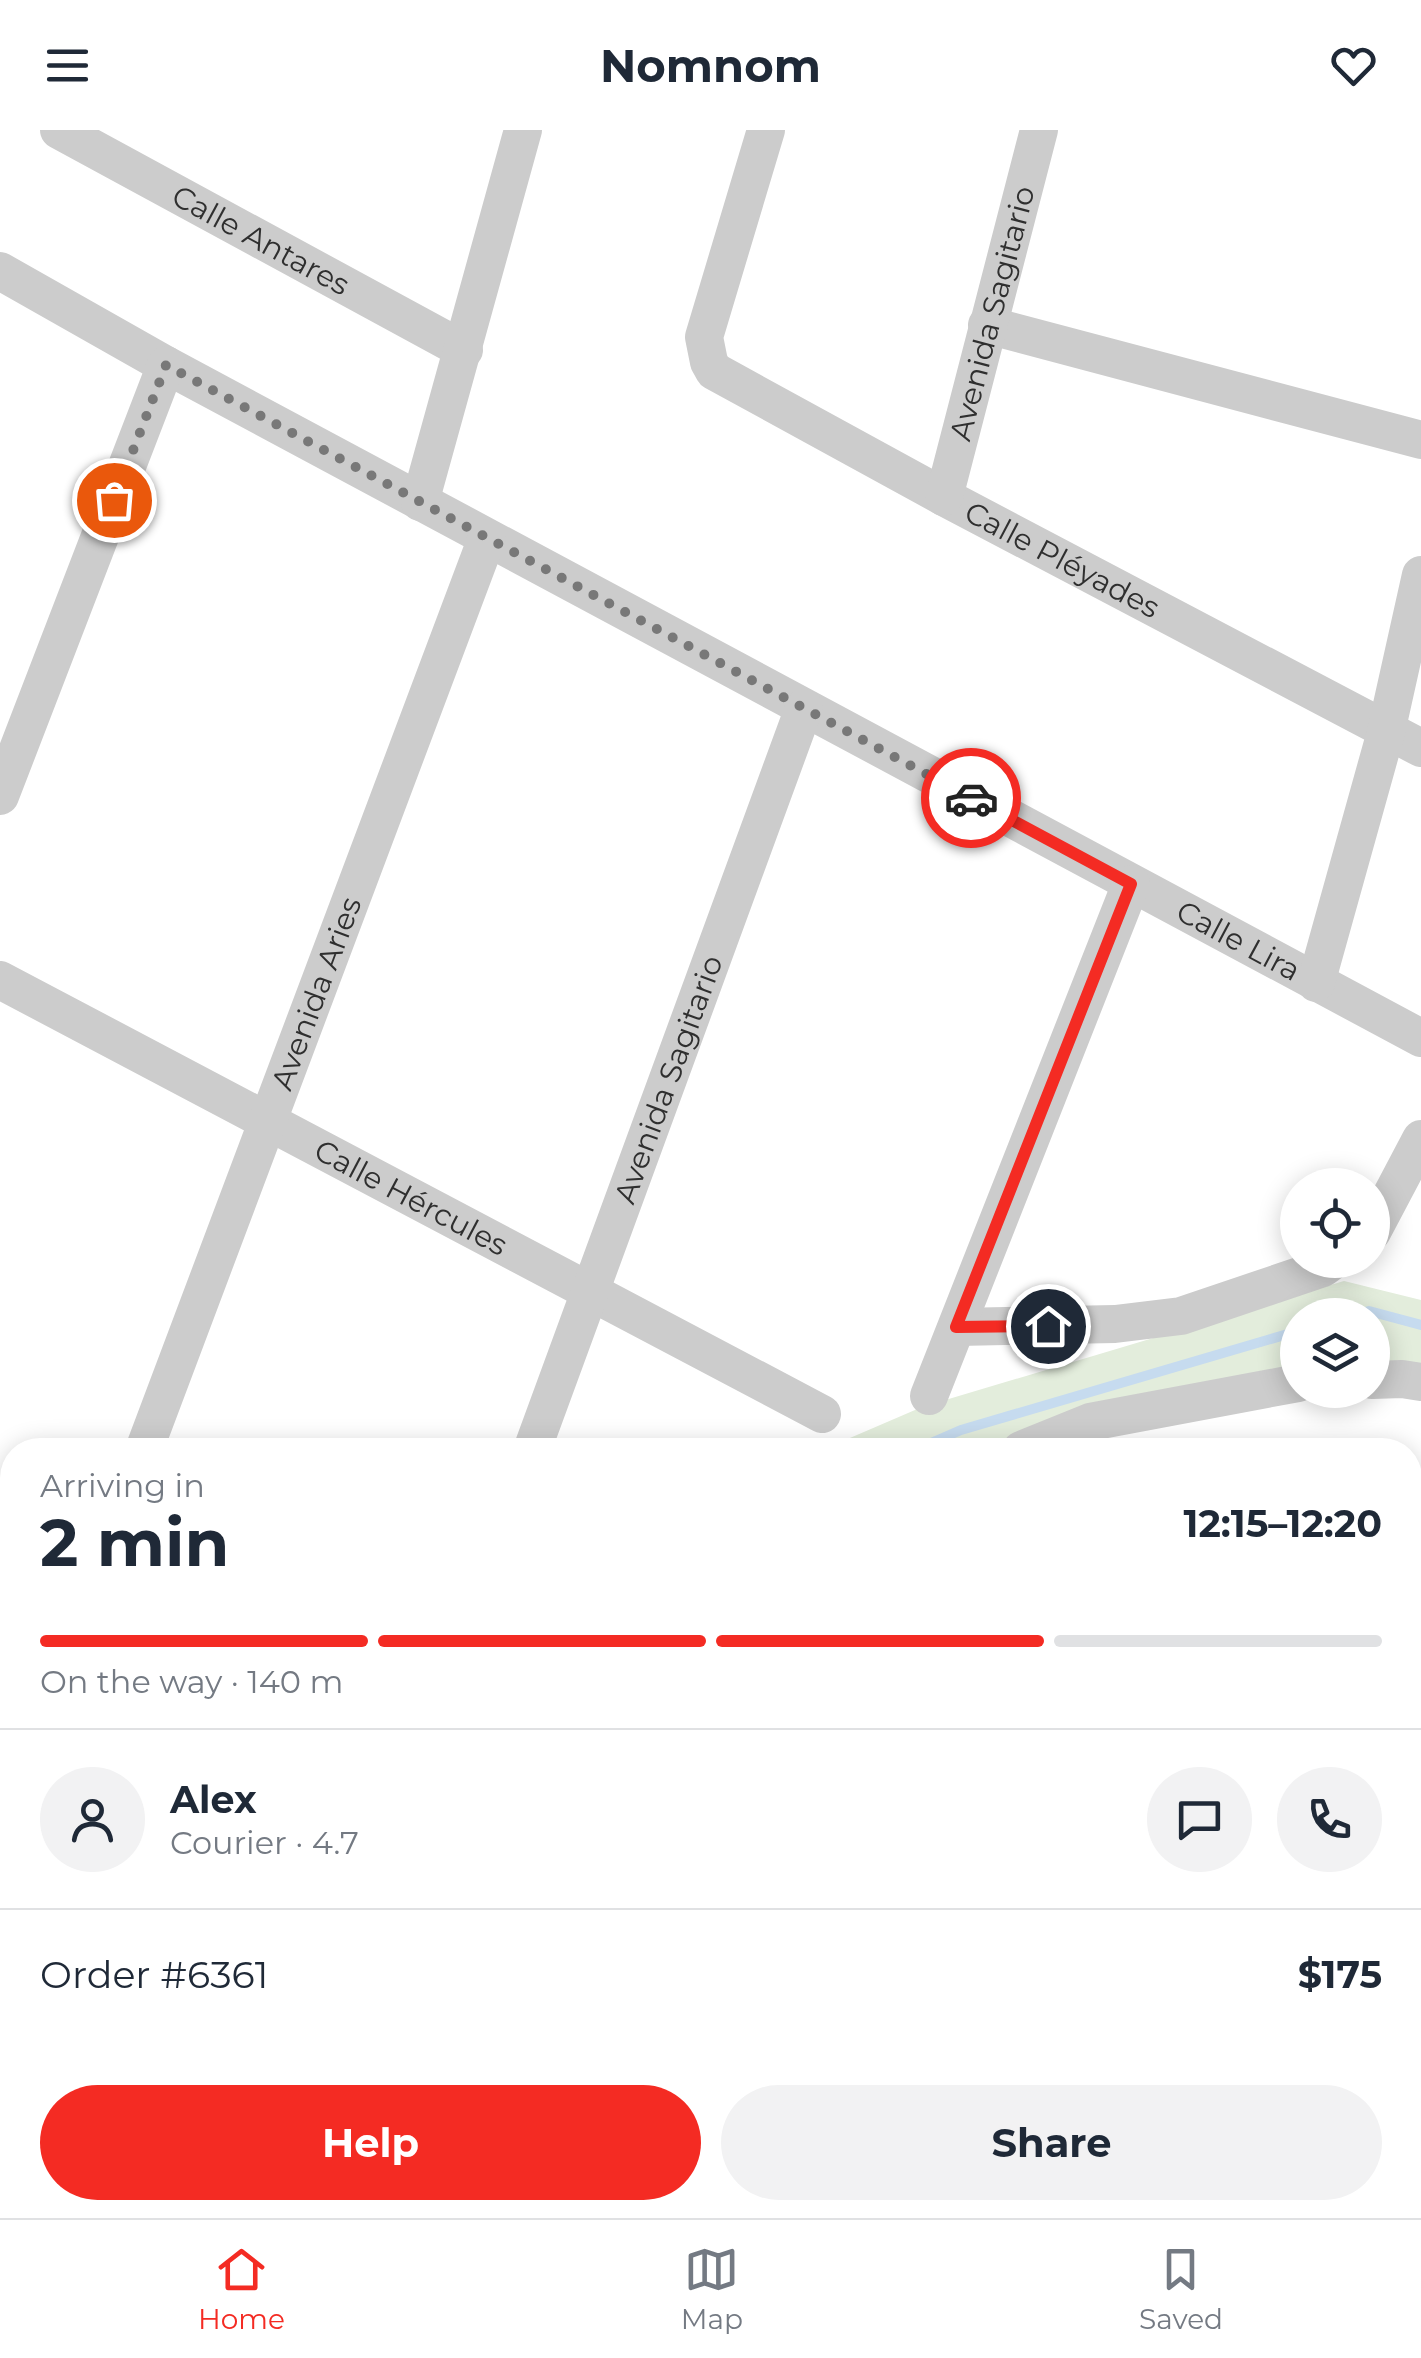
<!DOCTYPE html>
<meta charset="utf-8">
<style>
body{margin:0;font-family:Montserrat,sans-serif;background:#f2f2f3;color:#1f2937;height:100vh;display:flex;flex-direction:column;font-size:38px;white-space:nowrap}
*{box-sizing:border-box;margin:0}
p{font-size:32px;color:#747a83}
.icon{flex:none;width:55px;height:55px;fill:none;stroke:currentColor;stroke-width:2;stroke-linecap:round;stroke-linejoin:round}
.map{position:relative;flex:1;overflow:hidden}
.drawer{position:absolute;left:0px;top:1308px;width:1422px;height:782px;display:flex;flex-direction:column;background:#fff;border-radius:40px 40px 0 0;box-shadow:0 5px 25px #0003}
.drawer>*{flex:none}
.fabs{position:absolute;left:1280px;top:1038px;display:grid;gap:20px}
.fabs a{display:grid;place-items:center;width:110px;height:110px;border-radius:50%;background:#fff;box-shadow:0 5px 25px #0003;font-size:50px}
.pin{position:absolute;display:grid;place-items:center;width:85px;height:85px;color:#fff;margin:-42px;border:5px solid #fff;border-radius:50%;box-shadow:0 2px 10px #0007}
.courier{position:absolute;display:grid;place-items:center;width:100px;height:100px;margin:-50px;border:8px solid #f42b23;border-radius:50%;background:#fff;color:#222;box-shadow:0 2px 12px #0007}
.headline em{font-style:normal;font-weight:700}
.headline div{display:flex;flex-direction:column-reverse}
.headline{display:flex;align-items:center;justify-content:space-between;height:170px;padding:0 40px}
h1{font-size:65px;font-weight:700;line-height:75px}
.bar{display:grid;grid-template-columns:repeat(4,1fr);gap:15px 10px;align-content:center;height:120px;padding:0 40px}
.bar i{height:12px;border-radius:8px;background:#e0e1e3}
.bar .current{background:#f42b23}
.bar p{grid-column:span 4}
.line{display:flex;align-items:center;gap:25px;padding:0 40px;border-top:2px solid #e0e1e3}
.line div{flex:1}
.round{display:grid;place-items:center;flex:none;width:105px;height:105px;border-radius:52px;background:#f2f2f3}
.cta{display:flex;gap:20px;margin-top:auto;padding:20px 40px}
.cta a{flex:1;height:115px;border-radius:60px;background:#f42b23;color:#fff;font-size:40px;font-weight:700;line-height:115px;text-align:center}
.cta a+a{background:#f2f2f3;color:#1f2937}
header{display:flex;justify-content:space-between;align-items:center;height:130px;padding:0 40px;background:#fff;font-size:45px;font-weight:700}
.menu{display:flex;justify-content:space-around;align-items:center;height:140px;border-top:2px solid #e0e1e3;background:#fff;font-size:28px;color:#747a83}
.menu a{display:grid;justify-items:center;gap:5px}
.menu .current{color:#f42b23}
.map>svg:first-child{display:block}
.green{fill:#e3eddc}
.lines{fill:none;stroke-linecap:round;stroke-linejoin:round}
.stream{stroke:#c6dbef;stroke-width:10}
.minor{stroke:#ccc;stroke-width:38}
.done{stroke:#787878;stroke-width:10;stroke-dasharray:0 18}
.route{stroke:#f42b23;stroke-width:12}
.labels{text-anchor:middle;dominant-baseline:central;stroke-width:10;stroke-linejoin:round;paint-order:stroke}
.street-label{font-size:30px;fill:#2f2f2f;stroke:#fff}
</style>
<header><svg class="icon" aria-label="menu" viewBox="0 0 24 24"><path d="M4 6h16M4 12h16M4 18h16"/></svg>Nomnom<svg class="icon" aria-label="heart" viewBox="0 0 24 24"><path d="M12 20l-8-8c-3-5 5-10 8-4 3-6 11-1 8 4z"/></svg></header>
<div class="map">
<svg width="1421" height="2088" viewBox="0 0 1421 2088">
<rect width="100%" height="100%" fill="#fff"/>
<!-- green -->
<g class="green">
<path d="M 1344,1151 L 1421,1170 L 1421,1254 L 1373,1245 L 1372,1185 L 1298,1185 L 1297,1255 L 1019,1320 L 822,1320 L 922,1277 Z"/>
<path d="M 0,1605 L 12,1616 L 12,1760 L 0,1770 Z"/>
</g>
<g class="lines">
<!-- stream -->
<g class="stream">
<path d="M 1354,1185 L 1369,1181 L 1421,1195"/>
<path d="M 915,1320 L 961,1300 L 1298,1201"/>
<path d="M 0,1728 L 12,1720"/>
<path d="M 0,1777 L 12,1793"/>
<path d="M 239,2078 L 247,2088"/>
</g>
<!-- minor -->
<g class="minor">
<path id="s1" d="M 59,0 L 464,220"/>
<path id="s2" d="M 766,0 L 704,207 L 709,232 L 714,241 L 944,367 L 1421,618"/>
<path id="s3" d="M 0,141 L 166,235 L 1421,908"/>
<path d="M 987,195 L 1421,310"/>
<path id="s4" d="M 944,367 L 1039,0"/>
<path d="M 420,372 L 523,0"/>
<path d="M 0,666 L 166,235"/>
<path id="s5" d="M 0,850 L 822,1284"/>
<path d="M 1316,853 L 1386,602 L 1421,445"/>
<path d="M 1372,1102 L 1421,1009"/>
<path d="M 957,1197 L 1115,1194 L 1181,1186 L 1323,1138 L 1334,1130"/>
<path d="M 1372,1250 L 1402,1249 L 1421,1252"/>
<path d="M 929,1266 L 1131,754"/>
<path id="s6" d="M 144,1320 L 487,408"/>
<path id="s7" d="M 532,1320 L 804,578"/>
<path d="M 1021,1320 L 1090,1292 L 1298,1253"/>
<path d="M 0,1589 L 12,1595"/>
<path d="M 1410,1721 L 1421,1734"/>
<path d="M 0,1856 L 12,1871"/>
<path d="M 190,2078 L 199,2088"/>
<path d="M 281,2078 L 289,2088"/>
<path d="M 724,2078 L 732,2088"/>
<path d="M 1215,2078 L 1223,2088"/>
<path d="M 908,2088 L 922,2078"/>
</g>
</g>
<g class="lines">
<!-- done -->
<path class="done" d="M 114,370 L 166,235 L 971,668"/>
<!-- route -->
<path class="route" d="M 971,668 L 1131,754 L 956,1197 L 1048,1196"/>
</g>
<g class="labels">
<!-- street labels -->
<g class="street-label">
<text stroke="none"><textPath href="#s1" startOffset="230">Calle Antares</textPath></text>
<text stroke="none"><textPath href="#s4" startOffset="190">Avenida Sagitario</textPath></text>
<text stroke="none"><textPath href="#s2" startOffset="648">Calle Pléyades</textPath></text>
<text stroke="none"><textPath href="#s3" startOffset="1408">Calle Lira</textPath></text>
<text stroke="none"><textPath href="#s6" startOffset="488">Avenida Aries</textPath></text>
<text stroke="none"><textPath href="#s7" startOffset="395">Avenida Sagitario</textPath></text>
<text stroke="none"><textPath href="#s5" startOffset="465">Calle Hércules</textPath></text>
</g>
</g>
</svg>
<div class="fabs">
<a><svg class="icon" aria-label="locate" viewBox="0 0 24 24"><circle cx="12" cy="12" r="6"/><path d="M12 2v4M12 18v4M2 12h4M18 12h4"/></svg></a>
<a><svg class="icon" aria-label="layers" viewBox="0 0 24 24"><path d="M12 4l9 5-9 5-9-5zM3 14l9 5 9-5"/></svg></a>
</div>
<div class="pin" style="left:114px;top:370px;background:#ea580c"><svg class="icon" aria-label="bag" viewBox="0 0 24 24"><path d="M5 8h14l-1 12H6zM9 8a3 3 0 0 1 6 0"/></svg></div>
<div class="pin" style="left:1048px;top:1196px;background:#1f2937"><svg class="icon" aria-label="home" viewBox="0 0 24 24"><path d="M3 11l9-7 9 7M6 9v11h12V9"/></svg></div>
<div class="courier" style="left:971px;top:668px"><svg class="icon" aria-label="car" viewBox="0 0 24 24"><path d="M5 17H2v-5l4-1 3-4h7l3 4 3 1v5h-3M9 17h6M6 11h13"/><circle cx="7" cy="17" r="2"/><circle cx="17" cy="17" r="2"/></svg></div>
<section class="drawer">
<div class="headline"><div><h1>2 min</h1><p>Arriving in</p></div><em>12:15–12:20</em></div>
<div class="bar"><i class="current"></i><i class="current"></i><i class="current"></i><i></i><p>On the way · 140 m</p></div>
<div class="line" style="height:180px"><a class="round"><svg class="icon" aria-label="person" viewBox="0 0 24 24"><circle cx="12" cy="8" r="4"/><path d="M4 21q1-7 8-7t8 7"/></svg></a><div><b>Alex</b><p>Courier · 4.7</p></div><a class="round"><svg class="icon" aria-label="chat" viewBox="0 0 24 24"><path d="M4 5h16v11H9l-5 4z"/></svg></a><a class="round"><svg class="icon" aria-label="phone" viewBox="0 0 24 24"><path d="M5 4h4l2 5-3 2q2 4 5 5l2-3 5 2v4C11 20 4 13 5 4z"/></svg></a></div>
<div class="line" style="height:130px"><div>Order #6361</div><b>$175</b></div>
<div class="cta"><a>Help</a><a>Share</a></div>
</section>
</div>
<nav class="menu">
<a class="current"><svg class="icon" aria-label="home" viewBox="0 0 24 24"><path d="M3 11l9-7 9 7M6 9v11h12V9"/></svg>Home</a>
<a><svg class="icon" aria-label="map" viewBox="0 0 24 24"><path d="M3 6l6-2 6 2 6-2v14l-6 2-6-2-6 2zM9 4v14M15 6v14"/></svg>Map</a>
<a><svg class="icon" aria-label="saved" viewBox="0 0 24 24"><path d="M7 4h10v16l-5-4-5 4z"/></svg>Saved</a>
</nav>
